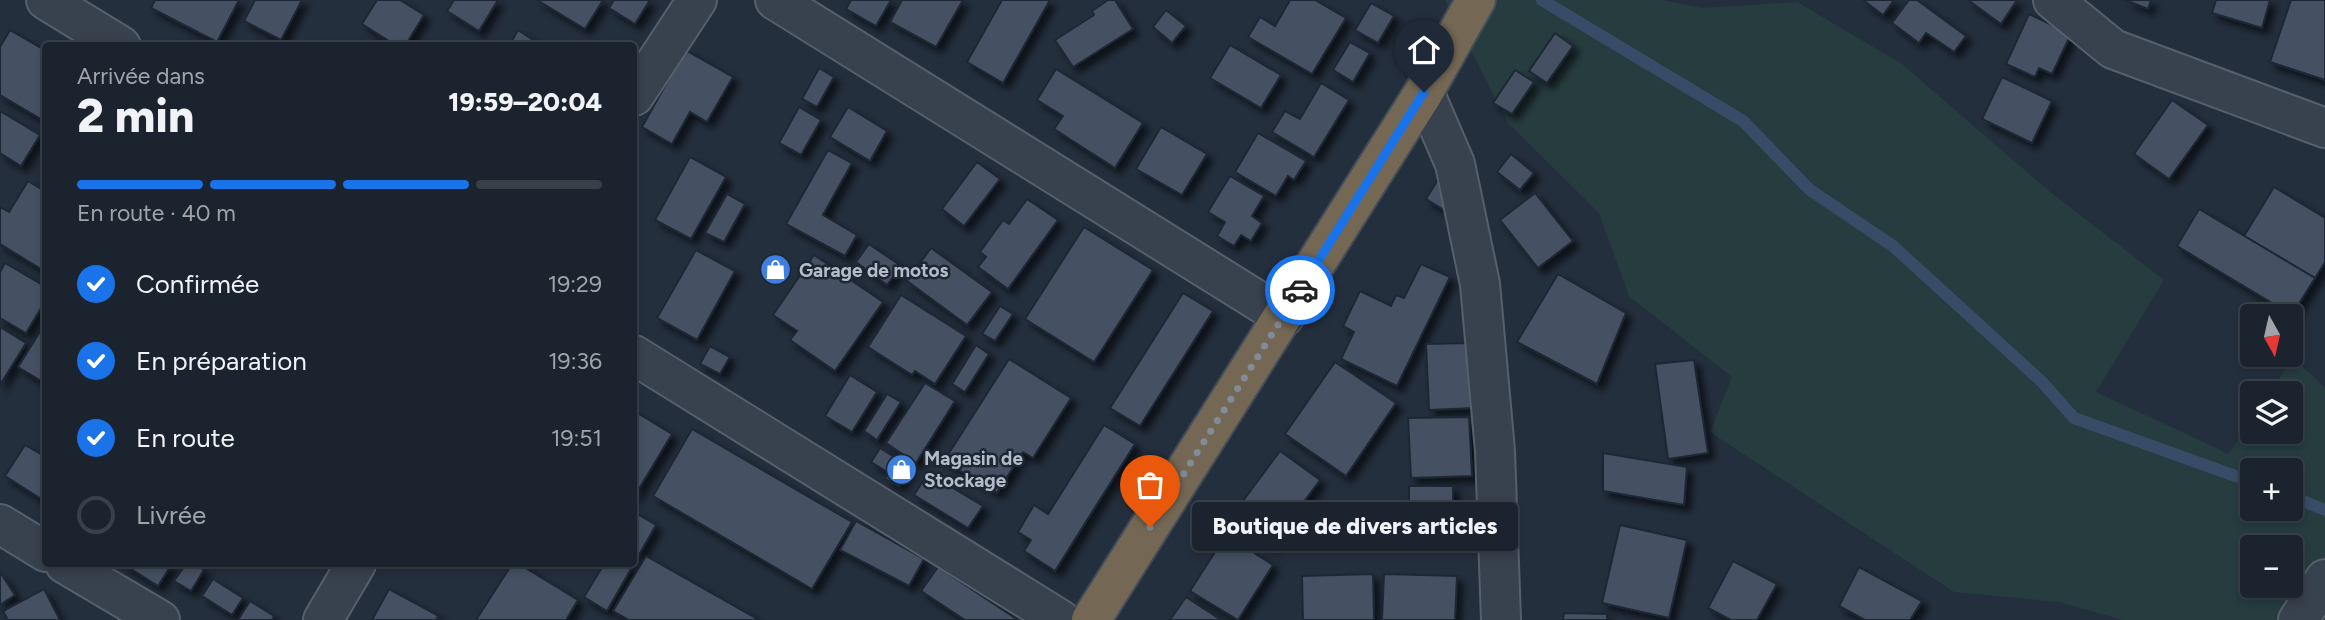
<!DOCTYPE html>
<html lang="fr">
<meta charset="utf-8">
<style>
body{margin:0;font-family:Figtree,sans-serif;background:#282f3a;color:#f1f3f6;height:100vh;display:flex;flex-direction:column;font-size:26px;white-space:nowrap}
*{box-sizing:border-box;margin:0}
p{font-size:23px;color:#a0a4aa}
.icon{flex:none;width:38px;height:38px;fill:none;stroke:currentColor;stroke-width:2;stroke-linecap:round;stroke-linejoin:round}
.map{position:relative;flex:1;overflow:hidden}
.side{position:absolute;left:42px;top:42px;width:595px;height:525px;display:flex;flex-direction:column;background:#1b232e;border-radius:7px;box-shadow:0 4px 10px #0003,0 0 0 2px #39404a}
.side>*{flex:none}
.needle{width:46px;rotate:172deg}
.tools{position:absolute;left:2240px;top:304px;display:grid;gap:14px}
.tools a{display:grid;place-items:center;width:63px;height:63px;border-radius:7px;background:#1b232e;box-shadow:0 4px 10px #0003,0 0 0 2px #39404a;font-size:35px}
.pin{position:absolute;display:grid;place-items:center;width:60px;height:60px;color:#fff;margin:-72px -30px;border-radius:50% 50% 50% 0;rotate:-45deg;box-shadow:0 0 7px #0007}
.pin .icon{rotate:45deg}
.courier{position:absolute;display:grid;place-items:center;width:70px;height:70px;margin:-35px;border:5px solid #1a73e8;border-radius:50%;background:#fff;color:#222;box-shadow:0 2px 9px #0007}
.bubble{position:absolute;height:49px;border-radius:7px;background:#1b232e;box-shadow:0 4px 10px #0003,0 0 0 2px #39404a;font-size:23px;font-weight:800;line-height:49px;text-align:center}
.overview em{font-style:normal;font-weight:800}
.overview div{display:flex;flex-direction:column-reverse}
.overview{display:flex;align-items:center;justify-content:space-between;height:119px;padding:0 35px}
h1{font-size:46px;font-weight:800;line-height:52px}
.bar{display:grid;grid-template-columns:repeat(4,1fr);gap:10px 7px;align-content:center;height:84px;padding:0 35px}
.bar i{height:9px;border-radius:5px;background:#39404a}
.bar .current{background:#1a73e8}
.bar p{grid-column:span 4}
ol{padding:0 35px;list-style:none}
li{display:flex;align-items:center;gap:21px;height:77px}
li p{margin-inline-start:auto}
li .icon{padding:7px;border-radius:50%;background:#1a73e8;color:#fff;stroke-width:4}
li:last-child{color:#a0a4aa}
li i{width:38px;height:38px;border:4px solid #39404a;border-radius:50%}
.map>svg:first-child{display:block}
.green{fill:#263c3f;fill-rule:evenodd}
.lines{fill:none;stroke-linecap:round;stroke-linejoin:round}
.stream{stroke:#394c67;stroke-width:12}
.building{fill:#455162;stroke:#1f2835;stroke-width:2;filter:url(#shadow)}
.minor-casing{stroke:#565f6c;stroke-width:42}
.highway-casing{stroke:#434c59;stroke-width:42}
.minor{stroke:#38414e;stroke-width:38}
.highway{stroke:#746855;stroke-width:38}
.done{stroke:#828b98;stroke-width:7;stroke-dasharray:0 12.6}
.route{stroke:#1a73e8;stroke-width:9}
.labels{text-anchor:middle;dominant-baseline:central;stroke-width:5;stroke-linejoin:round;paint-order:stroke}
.poi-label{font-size:19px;font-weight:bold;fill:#b4bcc9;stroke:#1d2633;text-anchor:start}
</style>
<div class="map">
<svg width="2325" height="620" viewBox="0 0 2325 620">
<defs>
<filter id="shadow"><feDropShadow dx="6" dy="6" stdDeviation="3.5" flood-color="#0009"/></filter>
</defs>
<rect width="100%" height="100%" fill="#242f3e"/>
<!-- green -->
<path class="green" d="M 1445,0 L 1662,0 L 1702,8 L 1797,2 L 1902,64 L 2044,187 L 2164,280 L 2096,392 L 2229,454 L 2252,419 L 2252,432 L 2291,432 L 2291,394 L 2269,394 L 2293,357 L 2325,388 L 2325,620 L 2123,620 L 2059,602 L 1954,592 L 1710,432 L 1732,377 L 1629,296 L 1599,213 L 1508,123 ZM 2252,471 L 2291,471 L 2291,509 L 2252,509 ZM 2252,548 L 2291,548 L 2291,586 L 2252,586 Z"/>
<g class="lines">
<!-- stream -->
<g class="stream">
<path d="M 1542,0 L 1743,121 L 1810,190 L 1893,246 L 2042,382 L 2074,418 L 2252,482"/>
<path d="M 2291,496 L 2325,510"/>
</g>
</g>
<!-- building -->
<g class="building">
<path d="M 155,0 L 239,0 L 217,42 L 151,8 Z"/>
<path d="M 255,0 L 302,0 L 281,40 L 244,21 Z"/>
<path d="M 377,0 L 400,0 L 424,15 L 405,46 L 397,46 L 362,24 Z"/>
<path d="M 454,0 L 498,0 L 479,31 L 447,11 Z"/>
<path d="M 537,0 L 603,0 L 585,29 Z"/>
<path d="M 614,0 L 650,0 L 635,24 L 609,8 Z"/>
<path d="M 851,0 L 891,0 L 876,26 L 846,9 Z"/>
<path d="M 902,0 L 963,0 L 936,47 L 890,22 Z"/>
<path d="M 1002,0 L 1050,0 L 1003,83 L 967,62 Z"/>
<path d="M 1108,0 L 1115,0 L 1133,29 L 1073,67 L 1055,40 L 1094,15 L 1092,11 Z"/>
<path d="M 1290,0 L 1315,0 L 1346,18 L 1312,74 L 1248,37 L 1260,17 L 1275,26 Z"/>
<path d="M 1863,0 L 1894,0 L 1883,15 Z"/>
<path d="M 1909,0 L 1917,0 L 1966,36 L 1954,52 L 1926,33 L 1919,43 L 1892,23 Z"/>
<path d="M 1968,0 L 2017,0 L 2001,24 Z"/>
<path d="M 2125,0 L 2151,0 L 2148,9 Z"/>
<path d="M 2216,0 L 2270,0 L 2262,28 L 2212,13 Z"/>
<path d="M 2291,0 L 2325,0 L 2325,80 L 2270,62 Z"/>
<path d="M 1371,3 L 1394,16 L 1378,43 L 1355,30 Z"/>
<path d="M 1166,10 L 1186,26 L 1172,43 L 1153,27 Z"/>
<path d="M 2029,14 L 2071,34 L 2052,74 L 2039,68 L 2035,77 L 2006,64 Z"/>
<path d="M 10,30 L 46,51 L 46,122 L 0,95 L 0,47 Z"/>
<path d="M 518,30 L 542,46 L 509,46 Z"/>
<path d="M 1555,33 L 1573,46 L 1547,83 L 1529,71 Z"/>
<path d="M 1350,42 L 1370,53 L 1353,82 L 1333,70 Z"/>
<path d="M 1230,45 L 1281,75 L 1261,108 L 1210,78 Z"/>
<path d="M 685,50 L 733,77 L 707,122 L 690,112 L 672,144 L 642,127 Z"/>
<path d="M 819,68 L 834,77 L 817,107 L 802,99 Z"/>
<path d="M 1056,69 L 1143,123 L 1115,168 L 1054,129 L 1063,116 L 1037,100 Z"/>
<path d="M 1515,70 L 1534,82 L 1512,114 L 1493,103 Z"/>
<path d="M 2002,77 L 2052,101 L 2032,143 L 1982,119 Z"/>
<path d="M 1321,83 L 1349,100 L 1314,157 L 1272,132 L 1285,111 L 1300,119 Z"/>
<path d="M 2172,100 L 2208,125 L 2169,179 L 2134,154 Z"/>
<path d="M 799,107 L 821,120 L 801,155 L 779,143 Z"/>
<path d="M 848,107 L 887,131 L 870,161 L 830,137 Z"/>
<path d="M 0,111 L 40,135 L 21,166 L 0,153 Z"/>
<path d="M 1161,127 L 1207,154 L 1182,195 L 1136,169 Z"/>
<path d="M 1258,133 L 1306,161 L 1294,180 L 1288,176 L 1276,196 L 1235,172 Z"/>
<path d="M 828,150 L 852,163 L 823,215 L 857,235 L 845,256 L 786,224 Z"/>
<path d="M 1511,154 L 1534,173 L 1520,190 L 1497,172 Z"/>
<path d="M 690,157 L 726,177 L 691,239 L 655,220 Z"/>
<path d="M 977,162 L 1000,179 L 964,226 L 942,209 Z"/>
<path d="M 1230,176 L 1264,196 L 1252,216 L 1262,223 L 1251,241 L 1241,235 L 1234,246 L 1217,236 L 1225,222 L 1208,212 Z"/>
<path d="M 28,181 L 46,192 L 46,272 L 0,244 L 0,207 L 9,212 Z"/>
<path d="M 1437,181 L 1455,191 L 1444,210 L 1426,199 Z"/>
<path d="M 2274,187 L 2325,218 L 2325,262 L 2315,278 L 2244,236 Z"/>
<path d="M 1535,193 L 1573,241 L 1538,268 L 1500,220 Z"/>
<path d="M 727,194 L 745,204 L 724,242 L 705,233 Z"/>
<path d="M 1027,199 L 1058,220 L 1008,289 L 978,267 L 986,257 L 980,252 L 1003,220 L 1009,224 Z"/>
<path d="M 2199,209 L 2315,278 L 2292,315 L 2177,246 Z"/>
<path d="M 1084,227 L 1153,270 L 1094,362 L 1025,319 Z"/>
<path d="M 869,244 L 901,266 L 887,285 L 856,262 Z"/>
<path d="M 931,248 L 992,292 L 967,325 L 907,281 Z"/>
<path d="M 696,250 L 735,271 L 697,340 L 657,318 Z"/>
<path d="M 814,255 L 883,302 L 835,371 L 790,340 L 797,331 L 773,315 Z"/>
<path d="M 5,263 L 46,287 L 46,300 L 26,333 L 0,318 L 0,272 Z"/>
<path d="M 1421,264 L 1450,277 L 1397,386 L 1341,359 L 1354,332 L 1343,326 L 1360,291 L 1391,306 L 1396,295 L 1404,298 Z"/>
<path d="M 1558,274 L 1626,313 L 1597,384 L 1517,342 Z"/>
<path d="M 1183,293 L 1213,311 L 1140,426 L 1110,408 Z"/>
<path d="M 901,295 L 966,336 L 935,384 L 915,371 L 912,375 L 868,347 Z"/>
<path d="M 1000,306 L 1013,314 L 995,341 L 982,334 Z"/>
<path d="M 46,322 L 46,377 L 43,382 L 18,367 Z"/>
<path d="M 0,327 L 26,343 L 0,385 Z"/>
<path d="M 1471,343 L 1474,408 L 1429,410 L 1426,344 Z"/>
<path d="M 976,345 L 989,354 L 965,392 L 952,384 Z"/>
<path d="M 710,346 L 730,357 L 720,374 L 700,364 Z"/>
<path d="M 1009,359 L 1071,398 L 1033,458 L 1023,452 L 997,493 L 944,461 Z"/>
<path d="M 1694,360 L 1708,453 L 1668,459 L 1655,364 Z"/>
<path d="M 1335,362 L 1396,403 L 1346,476 L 1285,434 Z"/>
<path d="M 850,375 L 877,392 L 852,432 L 825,416 Z"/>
<path d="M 925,383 L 955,401 L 916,463 L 886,443 Z"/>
<path d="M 887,394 L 901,402 L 877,440 L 864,431 Z"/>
<path d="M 634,411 L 672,434 L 634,497 Z"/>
<path d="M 1469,417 L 1472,476 L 1411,478 L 1408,418 Z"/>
<path d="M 1104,425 L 1135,444 L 1055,571 L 1024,551 L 1031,540 L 1018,532 L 1034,505 L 1048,514 Z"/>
<path d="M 692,429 L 852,522 L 812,589 L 653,496 Z"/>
<path d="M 25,445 L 46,457 L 46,502 L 5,476 Z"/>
<path d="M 880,448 L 911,468 L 899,486 L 885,479 L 889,473 L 871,462 Z"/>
<path d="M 1280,451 L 1320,480 L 1271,546 L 1231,517 Z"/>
<path d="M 1603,453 L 1687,467 L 1684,505 L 1603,491 Z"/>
<path d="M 928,473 L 983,506 L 968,528 L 914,495 Z"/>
<rect x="1409" y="486" width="44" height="53"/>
<path d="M 634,512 L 656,525 L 607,611 L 584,597 L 604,564 L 634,564 Z"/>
<path d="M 856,521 L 924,559 L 909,586 L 840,550 Z"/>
<path d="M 1620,525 L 1687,540 L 1669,618 L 1602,603 Z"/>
<path d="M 1226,535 L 1273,565 L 1238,620 L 1190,591 Z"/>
<path d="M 646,556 L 759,620 L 629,620 L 613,611 Z"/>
<path d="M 1733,561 L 1777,584 L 1757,620 L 1731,620 L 1708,608 Z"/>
<path d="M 123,564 L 172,564 L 158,586 Z"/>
<path d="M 186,564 L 195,564 L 204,570 L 191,591 L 174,581 Z"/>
<path d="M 512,564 L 519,564 L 578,600 L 566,620 L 476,620 Z"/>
<path d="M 938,567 L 1018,620 L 965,620 L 921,591 Z"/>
<path d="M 1859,567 L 1922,601 L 1910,620 L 1865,620 L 1839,606 Z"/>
<path d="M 0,572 L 15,595 L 0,605 Z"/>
<path d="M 1373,574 L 1374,620 L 1303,620 L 1302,576 Z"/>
<path d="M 1384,574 L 1457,576 L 1455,620 L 1382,620 Z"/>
<path d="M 213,579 L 243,598 L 232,615 L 202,596 Z"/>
<path d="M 44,589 L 60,620 L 8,620 L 3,611 Z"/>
<path d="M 389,589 L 439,616 L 437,618 L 441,620 L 372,620 Z"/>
<path d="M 1186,597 L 1221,620 L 1170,620 Z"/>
<path d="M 250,601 L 274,616 L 272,620 L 238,620 Z"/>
<path d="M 1564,613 L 1607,614 L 1607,620 L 1563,620 Z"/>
</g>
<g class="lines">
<defs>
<g id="minor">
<path d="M 46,0 L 121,46"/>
<path d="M 775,0 L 1284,317"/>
<path d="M 2053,0 L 2113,49 L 2325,128"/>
<path d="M 1424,92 L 1455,164 L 1480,284 L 1495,451 L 1501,620"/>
<path d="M 634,96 L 697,0"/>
<path d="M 634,355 L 1061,620"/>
<path d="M 0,524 L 46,552"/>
<path d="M 65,564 L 160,620"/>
<path d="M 323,620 L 356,564"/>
<path d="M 2298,620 L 2325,579"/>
</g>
<path id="highway" d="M 1091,620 L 1424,92 L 1476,0"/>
</defs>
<!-- minor casing -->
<use href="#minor" class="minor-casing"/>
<!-- highway casing -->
<use href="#highway" class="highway-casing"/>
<!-- minor -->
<use href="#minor" class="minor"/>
<!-- highway -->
<use href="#highway" class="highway"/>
</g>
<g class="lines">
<!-- done -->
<path class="done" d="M 1150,527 L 1300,290"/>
<!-- route -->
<path class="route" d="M 1300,290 L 1424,92"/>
</g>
<!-- icons -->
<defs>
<symbol id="shop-disc" viewBox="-11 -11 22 22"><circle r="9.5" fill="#3f7fe0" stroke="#1d2633"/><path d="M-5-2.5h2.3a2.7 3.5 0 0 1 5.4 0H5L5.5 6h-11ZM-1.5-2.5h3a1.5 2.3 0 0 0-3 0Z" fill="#fff"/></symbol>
</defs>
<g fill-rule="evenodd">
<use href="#shop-disc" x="758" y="252" width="35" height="35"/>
<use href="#shop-disc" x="884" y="452" width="35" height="35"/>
</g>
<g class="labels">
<!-- poi labels -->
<g class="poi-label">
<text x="799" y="270">Garage de motos</text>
<text x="924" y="458">Magasin de<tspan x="924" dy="22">Stockage</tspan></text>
</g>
</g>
</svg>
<div class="tools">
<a><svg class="needle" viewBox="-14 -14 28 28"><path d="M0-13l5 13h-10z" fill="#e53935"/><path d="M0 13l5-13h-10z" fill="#a0a4aa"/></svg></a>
<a><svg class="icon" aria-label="layers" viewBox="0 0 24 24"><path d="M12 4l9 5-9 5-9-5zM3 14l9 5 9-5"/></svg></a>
<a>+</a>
<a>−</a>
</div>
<div class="pin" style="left:1150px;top:527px;background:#ea580c"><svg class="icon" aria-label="bag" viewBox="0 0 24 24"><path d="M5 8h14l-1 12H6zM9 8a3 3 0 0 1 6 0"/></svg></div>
<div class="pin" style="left:1424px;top:92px;background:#1f2937"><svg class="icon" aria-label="home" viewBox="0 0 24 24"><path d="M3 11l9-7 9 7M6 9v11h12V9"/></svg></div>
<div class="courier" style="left:1300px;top:290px"><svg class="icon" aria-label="car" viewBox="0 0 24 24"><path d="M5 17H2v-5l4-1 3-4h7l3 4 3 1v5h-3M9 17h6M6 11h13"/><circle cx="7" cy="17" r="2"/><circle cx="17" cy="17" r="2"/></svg></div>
<div class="bubble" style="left:1192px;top:502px;width:326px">Boutique de divers articles</div>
<section class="side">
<div class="overview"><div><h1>2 min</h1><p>Arrivée dans</p></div><em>19:59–20:04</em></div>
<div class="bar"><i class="current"></i><i class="current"></i><i class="current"></i><i></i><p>En route · 40 m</p></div>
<ol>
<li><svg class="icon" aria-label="check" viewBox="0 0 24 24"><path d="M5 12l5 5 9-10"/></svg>Confirmée<p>19:29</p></li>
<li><svg class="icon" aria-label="check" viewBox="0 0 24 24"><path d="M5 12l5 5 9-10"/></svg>En préparation<p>19:36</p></li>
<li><svg class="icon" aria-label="check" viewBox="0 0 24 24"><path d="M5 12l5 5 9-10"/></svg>En route<p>19:51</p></li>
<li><i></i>Livrée</li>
</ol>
</section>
</div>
